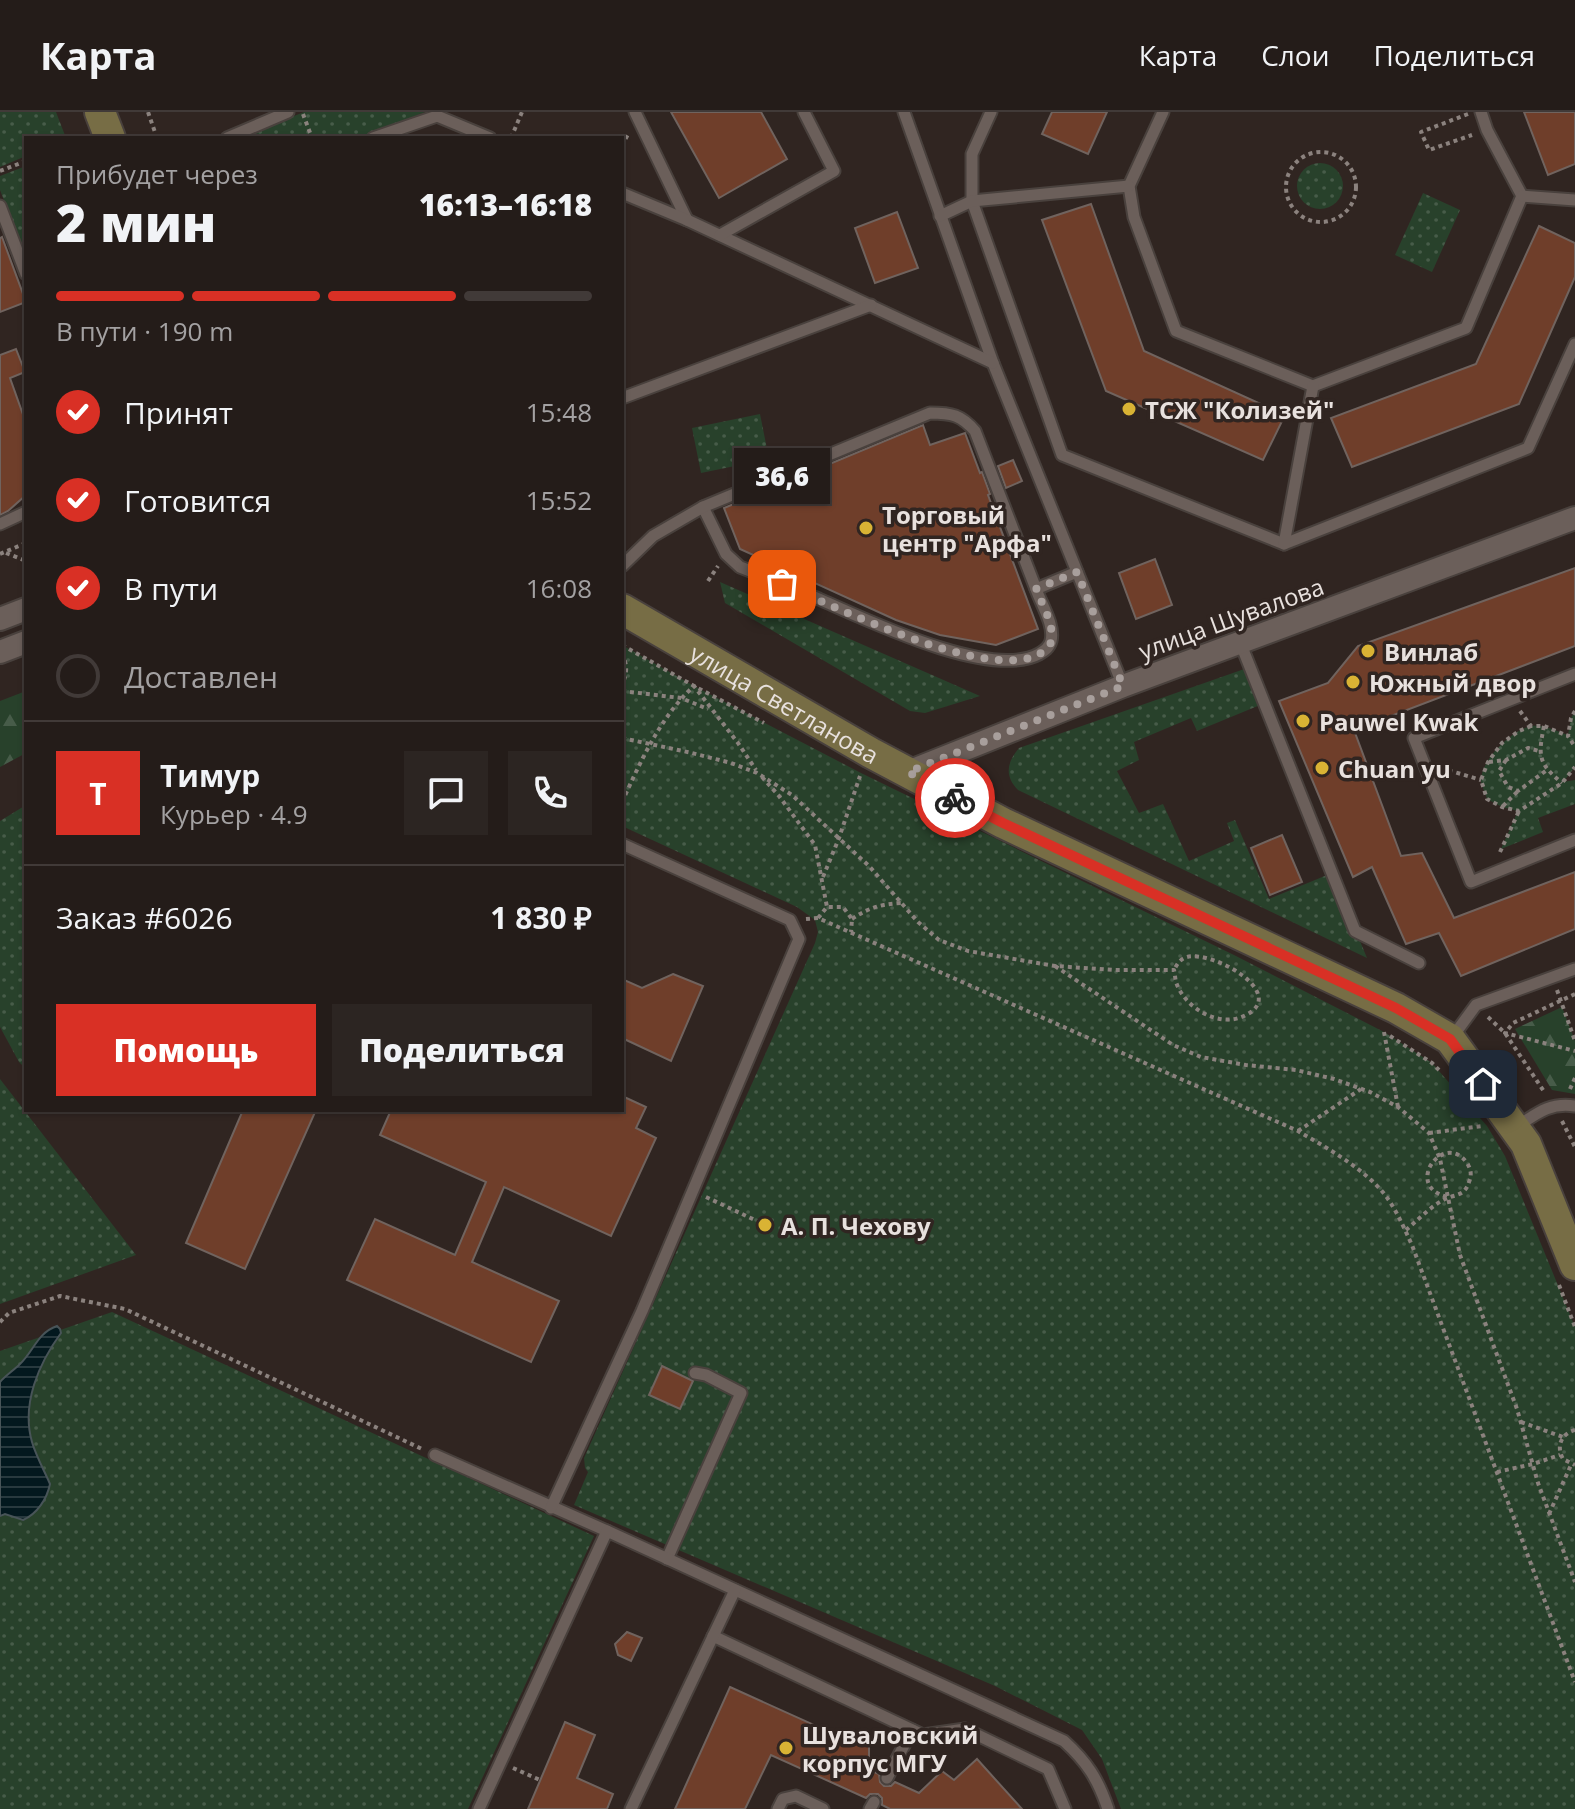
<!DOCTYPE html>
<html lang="ru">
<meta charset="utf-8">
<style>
body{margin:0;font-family:"Open Sans",sans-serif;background:#2c2522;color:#f1f3f6;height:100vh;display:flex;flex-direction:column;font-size:30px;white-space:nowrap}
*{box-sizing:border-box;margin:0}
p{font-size:26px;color:#a3a1a2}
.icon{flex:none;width:44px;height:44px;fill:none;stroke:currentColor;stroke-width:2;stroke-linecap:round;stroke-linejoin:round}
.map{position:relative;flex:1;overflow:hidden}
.side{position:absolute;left:24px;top:24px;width:600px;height:976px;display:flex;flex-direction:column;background:#241c19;border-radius:0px;box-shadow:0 2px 6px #0004,0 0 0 2px #413a38}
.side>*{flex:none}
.pin{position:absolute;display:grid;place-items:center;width:68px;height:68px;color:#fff;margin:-34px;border-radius:16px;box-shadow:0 4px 12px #0006}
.courier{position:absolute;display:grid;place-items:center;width:80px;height:80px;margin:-40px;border:6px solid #d93025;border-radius:50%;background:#fff;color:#222;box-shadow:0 2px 10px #0007}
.bubble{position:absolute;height:56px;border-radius:0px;background:#241c19;box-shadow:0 2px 6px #0004,0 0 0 2px #413a38;font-size:26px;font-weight:800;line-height:56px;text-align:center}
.head em{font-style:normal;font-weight:800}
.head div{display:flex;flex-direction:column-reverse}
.head{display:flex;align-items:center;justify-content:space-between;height:136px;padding:0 32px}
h1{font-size:52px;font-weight:800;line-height:60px}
.bar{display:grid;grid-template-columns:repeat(4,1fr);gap:12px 8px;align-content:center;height:96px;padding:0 32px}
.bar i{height:10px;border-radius:6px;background:#413a38}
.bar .active{background:#d93025}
.bar p{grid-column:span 4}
.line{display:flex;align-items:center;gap:20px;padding:0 32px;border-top:2px solid #413a38}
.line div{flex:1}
.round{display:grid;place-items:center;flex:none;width:84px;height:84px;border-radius:0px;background:#2c2522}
ol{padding:0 32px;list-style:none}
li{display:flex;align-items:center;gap:24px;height:88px}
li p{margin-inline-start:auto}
li .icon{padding:8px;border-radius:50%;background:#d93025;color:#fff;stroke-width:4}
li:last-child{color:#a3a1a2}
li i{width:44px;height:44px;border:4px solid #413a38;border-radius:50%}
.cta{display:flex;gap:16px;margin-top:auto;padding:16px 32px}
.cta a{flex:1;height:92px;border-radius:0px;background:#d93025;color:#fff;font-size:32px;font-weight:800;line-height:92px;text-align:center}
.cta a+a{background:#2c2522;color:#f1f3f6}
header{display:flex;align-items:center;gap:48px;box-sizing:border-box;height:112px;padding:0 40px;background:#241c19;border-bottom:2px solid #413a38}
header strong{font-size:38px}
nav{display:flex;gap:44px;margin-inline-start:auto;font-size:28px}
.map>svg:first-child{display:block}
.grass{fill:url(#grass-dots)}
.forest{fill:url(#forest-firs)}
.water{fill:url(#water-rules);stroke:#485458;stroke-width:2}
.building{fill:#6f3e2a;stroke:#70635e;stroke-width:2}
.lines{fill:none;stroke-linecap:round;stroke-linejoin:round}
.lane-casing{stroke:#49413d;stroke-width:15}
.street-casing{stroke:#49413d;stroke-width:26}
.secondary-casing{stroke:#49413d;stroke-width:34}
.path{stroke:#8b827e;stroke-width:4;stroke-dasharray:4 4;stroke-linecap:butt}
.lane{stroke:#6b5f5a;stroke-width:11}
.street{stroke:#6b5f5a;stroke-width:22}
.secondary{stroke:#776d45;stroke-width:30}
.done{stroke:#a89f9c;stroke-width:8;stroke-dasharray:0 14.4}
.route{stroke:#d93025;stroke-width:10}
.poi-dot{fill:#d9b334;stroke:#302521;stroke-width:3}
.labels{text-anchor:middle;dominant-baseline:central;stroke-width:7;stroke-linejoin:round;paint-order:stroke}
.poi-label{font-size:24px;font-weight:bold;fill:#e8e1de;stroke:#302521;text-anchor:start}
.street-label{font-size:24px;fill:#e8e1de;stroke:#302521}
</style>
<header>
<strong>Карта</strong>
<nav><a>Карта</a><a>Слои</a><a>Поделиться</a></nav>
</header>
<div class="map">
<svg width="1575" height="1697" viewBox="0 0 1575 1697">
<defs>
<pattern id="grass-dots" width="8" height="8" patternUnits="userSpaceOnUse" patternTransform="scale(2)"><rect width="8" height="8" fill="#28412b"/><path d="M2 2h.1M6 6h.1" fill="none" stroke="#475c49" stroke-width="1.8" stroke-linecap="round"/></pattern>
<pattern id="forest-firs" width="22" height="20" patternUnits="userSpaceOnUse" patternTransform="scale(2)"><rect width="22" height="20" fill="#28412b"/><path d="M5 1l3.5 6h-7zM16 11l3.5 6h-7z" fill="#475c49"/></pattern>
<pattern id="water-rules" width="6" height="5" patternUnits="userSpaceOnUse" patternTransform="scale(2)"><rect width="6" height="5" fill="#03181e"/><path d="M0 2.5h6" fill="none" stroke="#28393e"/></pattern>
</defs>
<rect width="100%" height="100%" fill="#302521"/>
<!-- grass -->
<g class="grass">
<path d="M 0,0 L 56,0 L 66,26 L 26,26 L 26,44 L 0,55 Z"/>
<path d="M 304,0 L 425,0 L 360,26 L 240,26 Z"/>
<circle cx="1320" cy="74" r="23"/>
<path d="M 26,54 L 26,146 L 0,78 L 0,64 Z"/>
<path d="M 1423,81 L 1460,98 L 1432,160 L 1395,143 Z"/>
<path d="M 760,302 L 769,347 L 701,361 L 692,316 Z"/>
<path d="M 720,470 L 980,584 L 925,601 L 910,599 L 725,491 Z"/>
<path d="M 622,533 L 694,574 L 861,661 L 1236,844 L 1384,920 L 1432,951 L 1487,1014 L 1505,1044 L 1575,1215 L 1575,1697 L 1121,1697 L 1102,1647 L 1082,1618 L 995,1574 L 574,1393 L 588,1360 L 585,1356 L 584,1346 L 815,831 L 818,820 L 815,808 L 797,795 L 622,714 Z"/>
<path d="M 1250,555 L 1265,591 L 1197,619 L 1191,606 L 1134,630 L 1139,648 L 1117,659 L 1139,701 L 1163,692 L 1189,749 L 1234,729 L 1227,711 L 1235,708 L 1269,787 L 1332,761 L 1367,846 L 1018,678 C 1004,664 1007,650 1019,636 Z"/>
<path d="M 1575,599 L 1575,655 L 1563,670 L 1575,668 L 1575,692 L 1538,706 L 1543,720 L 1501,737 L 1518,699 L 1502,695 L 1487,687 C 1486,682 1481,673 1481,668 C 1481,648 1512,618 1531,614 C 1544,612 1556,619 1568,623 L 1571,606 Z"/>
<path d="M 26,693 L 26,957 L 19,950 L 0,915 L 0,709 Z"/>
<path d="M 0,967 L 136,1143 L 0,1192 Z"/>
<path d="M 112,1200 L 594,1424 L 468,1697 L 0,1697 L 0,1239 Z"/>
</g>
<!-- forest -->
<g class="forest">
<path d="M 26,579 L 26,641 L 0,655 L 0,589 Z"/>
<path d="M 1562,895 L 1575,929 L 1575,982 L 1552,978 L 1515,917 Z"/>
</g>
<!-- water -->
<path class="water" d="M 57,1214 L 60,1217 L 61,1221 C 39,1251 21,1292 32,1330 C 36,1344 44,1358 50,1372 C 47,1387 37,1402 23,1408 L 5,1402 L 0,1404 L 0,1270 C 6,1263 13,1259 20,1252 C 34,1239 37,1221 57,1214 Z"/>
<!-- building -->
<g class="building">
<path d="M 671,0 L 761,0 L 787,47 L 719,86 Z"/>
<path d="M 1052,0 L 1107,0 L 1088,42 L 1042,22 Z"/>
<path d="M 1524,0 L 1575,0 L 1575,52 L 1548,63 Z"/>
<path d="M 1091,92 L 1144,239 L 1285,303 L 1263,348 L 1106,279 L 1042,108 Z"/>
<path d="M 897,100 L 918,156 L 875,171 L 855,116 Z"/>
<path d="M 1539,114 L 1575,131 L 1575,165 L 1519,292 L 1352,355 L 1331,306 L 1476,252 Z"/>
<path d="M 2,125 L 26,190 L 0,200 L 0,126 Z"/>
<path d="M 16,237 L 25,260 L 10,266 L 26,311 L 26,383 L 8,399 L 0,403 L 0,243 Z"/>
<path d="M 923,313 L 930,333 L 965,321 L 980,361 L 982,360 L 990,382 L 988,383 L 1038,517 L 996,533 L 940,523 L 896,508 L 740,437 L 724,396 Z"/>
<path d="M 1013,348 L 1022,369 L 1006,376 L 998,354 Z"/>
<path d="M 1155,447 L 1172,493 L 1136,507 L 1119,461 Z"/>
<path d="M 1575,456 L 1575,534 L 1354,618 L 1401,744 L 1422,741 L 1454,806 L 1575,760 L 1575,817 L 1461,864 L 1439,821 L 1406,832 L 1372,755 L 1353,765 L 1279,589 L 1328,571 L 1358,534 Z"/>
<path d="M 1282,723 L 1302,770 L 1270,783 L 1251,736 Z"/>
<path d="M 673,862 L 703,874 L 671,949 L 622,926 L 622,867 L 642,876 Z"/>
<path d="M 622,984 L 646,995 L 636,1016 L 656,1026 L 611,1124 L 504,1075 L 472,1150 L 559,1189 L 531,1250 L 347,1168 L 375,1107 L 455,1143 L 486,1070 L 380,1023 L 391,998 L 622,998 Z"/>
<path d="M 243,998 L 316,998 L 245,1157 L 186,1131 Z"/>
<path d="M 662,1254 L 693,1269 L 680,1297 L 649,1283 Z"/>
<path d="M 627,1520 L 642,1526 L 631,1549 L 618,1543 L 615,1532 Z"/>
<path d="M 730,1575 L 836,1623 L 847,1619 L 869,1629 L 869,1658 L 879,1662 L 880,1670 L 884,1674 L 891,1674 L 895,1670 L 919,1681 L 942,1659 L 954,1668 L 977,1647 L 1022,1697 L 890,1697 L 882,1693 L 882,1686 L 878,1682 L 870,1682 L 866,1686 L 771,1643 L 745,1697 L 675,1697 Z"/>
<path d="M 565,1610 L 595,1623 L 577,1666 L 613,1682 L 607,1697 L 528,1697 Z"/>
</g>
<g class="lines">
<defs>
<g id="lane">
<path d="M 635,0 L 687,108"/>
<path d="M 904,0 L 993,251 L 1123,574"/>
<path d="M 991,0 L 972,42 L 972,89 L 1062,343 L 1284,432 L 1528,336 L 1575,232"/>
<path d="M 1163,0 L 1129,74 L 1134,105 L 1176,219 L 1313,274 L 1466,216 L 1522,84 L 1487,18 L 1481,0"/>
<path d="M 227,26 L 288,0"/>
<path d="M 373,26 L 437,4 L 490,26"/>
<path d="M 622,81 L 687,108 L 993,251"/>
<path d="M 1522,84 L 1575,88"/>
<path d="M 0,94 L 26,162"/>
<path d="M 940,104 L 972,89 L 1129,74"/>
<path d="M 720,123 L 834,59 L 804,0"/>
<path d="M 622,286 L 871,193"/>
<path d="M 703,395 L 726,442 L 740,455 C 766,465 792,476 819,487 C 867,508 990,568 1039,542 C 1044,539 1049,536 1051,529 C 1055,513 1041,492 1036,477 L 1077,460"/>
<path d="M 0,412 L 26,400"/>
<path d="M 1284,432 L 1313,274"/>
<path d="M 622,454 L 653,424 L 703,395 L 930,301 C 952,301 961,303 975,319 L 1036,477"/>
<path d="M 1240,530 L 1355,819 L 1419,851"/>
<path d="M 1575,562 L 1414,626 L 1471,770 L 1575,728"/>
<path d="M 1451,927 L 1476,893 L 1575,857"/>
<path d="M 1515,1016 C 1536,1002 1549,990 1575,994"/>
<path d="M 435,1343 L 607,1419"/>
<path d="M 551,1396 L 642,1199 L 799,827 L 790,808 L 622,732"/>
<path d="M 667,1447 L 741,1281 L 706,1263 L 695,1261"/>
<path d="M 713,1524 L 923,1623 L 965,1617 L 1048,1657 L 1065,1697"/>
<path d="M 887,1666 L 912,1618"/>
<path d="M 479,1697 L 607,1419 L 1064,1629 C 1087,1650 1098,1667 1108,1697"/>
<path d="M 631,1697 L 735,1478"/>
<path d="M 778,1697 L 783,1687 L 796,1684 L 823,1697"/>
<path d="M 870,1697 L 874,1690"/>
</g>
<g id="street">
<path d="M 0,507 L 26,497"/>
<path d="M 0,540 L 26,530"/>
<path d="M 908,660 L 1123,574 L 1575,406"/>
</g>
<g id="secondary">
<path d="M 100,0 L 110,26"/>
<path id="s1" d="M 622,497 L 871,641 L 1003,711 L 1396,896 L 1450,927 L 1526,1032 L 1575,1153"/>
</g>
</defs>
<!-- lane casing -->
<use href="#lane" class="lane-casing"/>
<!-- street casing -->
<use href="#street" class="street-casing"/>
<!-- secondary casing -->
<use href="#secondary" class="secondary-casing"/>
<!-- path -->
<g class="path">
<path d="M 148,0 L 157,26"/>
<path d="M 303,2 L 312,26"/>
<path d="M 1468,2 L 1421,20 L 1429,38 L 1472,23"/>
<path d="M 511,26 L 522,0"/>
<path d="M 622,34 L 629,20"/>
<circle cx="1321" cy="75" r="35"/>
<path d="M 0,59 L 26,49"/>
<path d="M 6,441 L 26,449"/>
<path d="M 0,442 L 26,431"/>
<path d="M 708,469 L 718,454"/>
<path d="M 622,533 L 694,574 L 764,611"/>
<path d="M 622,541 C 627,552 628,561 622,572"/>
<path d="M 622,579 L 681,586 L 708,597"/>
<path d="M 1520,599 L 1531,614 L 1544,614 L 1568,624"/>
<path d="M 1575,599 L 1571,606 L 1568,624 L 1575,635"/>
<path d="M 1531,614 L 1519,619 L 1502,631 L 1488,650 L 1481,668 L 1487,687 L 1502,695 L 1519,699 L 1562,671 L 1575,655"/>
<path d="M 1544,614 C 1538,644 1538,651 1562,671"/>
<path d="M 622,626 L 692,641 L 731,651 L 757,661 L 792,683 L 869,754 L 918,810 L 939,828 L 968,839 L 1055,854 L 1114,858 L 1174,858 C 1175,862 1175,866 1176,870 C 1185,897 1221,917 1246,903 C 1289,881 1212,838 1187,845 C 1180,847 1177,852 1174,858"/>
<path d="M 1506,648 L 1499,659 L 1508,675 L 1518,679 L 1547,658"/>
<path d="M 1489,650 L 1506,648 L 1528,636 L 1539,639"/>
<path d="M 1441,656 L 1481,668"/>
<path d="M 762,665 L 779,684 L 815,733 L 827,795"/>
<path d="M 622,690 C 641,649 660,605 694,574 L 738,631 L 756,658"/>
<path d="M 1503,694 L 1518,679"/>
<path d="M 1500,740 L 1519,699"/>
<path d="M 823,765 L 839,726 L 860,664"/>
<path d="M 818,806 L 827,795 L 843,795 L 852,807 L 851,820"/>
<path d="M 806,807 L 818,806 L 1298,1019 C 1327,1036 1358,1053 1381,1078 C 1395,1094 1403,1114 1412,1133 L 1575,1570"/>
<path d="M 852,807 C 868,796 881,792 901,791"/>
<path d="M 1055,854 L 1173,933 L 1201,945 L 1246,953 L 1296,958 L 1334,967 L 1370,980 L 1398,995 L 1429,1021 L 1440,1047 L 1460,1143 L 1517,1297 L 1538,1371 L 1575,1470"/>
<path d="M 1557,878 L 1575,929"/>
<path d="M 1575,882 L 1513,911 L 1505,921 L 1575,939"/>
<path d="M 1488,905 L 1505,921 L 1545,981"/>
<path d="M 1384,920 L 1398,995"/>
<path d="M 1390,924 L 1432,951 L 1439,958"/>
<path d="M 1570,977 L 1575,966"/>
<path d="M 1562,1009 L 1575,1035"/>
<path d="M 1298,1019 L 1361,977"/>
<path d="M 1429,1021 L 1482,1014"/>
<path d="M 706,1085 L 757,1109"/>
<path d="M 1406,1118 C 1418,1108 1431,1094 1445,1087 C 1451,1084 1457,1084 1463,1080 C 1466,1077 1468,1074 1469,1070 C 1472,1063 1471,1057 1467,1051 C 1444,1018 1402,1075 1448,1085"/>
<path d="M 1559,1173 L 1575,1215"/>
<path d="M 0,1210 L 9,1201 L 60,1184 L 125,1197 L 422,1337"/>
<path d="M 1521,1310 L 1563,1325"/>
<path d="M 1575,1318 C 1561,1322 1556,1334 1563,1347 L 1575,1353"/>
<path d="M 1497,1360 L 1533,1352 L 1560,1343"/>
<path d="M 1549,1402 L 1571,1353"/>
<path d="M 513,1656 L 540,1668"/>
</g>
<!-- lane -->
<use href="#lane" class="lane"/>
<!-- street -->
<use href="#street" class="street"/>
<!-- secondary -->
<use href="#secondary" class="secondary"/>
</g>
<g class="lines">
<!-- done -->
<path class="done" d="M 782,472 C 839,496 974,564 1033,545 C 1040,542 1048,538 1051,530 C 1055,514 1042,492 1036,477 L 1077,460 L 1123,574 L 908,660 L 955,686"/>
<!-- route -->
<path class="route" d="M 955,686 L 1003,711 L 1396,896 L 1450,927 L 1483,972"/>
</g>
<!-- markers -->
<g class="poi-dot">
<circle cx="1129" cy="297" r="8"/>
<circle cx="866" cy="416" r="8"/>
<circle cx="1368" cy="539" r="8"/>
<circle cx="1353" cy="570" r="8"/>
<circle cx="1303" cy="609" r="8"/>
<circle cx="1322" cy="656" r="8"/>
<circle cx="765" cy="1113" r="8"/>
<circle cx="786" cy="1636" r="8"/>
</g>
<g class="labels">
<!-- poi labels -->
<g class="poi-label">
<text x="1145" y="297">ТСЖ "Колизей"</text>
<text x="882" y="402">Торговый<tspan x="882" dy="28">центр "Арфа"</tspan></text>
<text x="1384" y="539">Винлаб</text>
<text x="1369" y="570">Южный двор</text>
<text x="1319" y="609">Pauwel Kwak</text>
<text x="1338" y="656">Chuan yu</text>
<text x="781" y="1113">А. П. Чехову</text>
<text x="802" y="1622">Шуваловский<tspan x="802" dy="28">корпус МГУ</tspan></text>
</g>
<!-- street labels -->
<g class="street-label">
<text transform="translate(1231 506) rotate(-20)">улица Шувалова</text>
<text stroke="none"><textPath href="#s1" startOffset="188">улица Светланова</textPath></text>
</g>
</g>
</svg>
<div class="pin" style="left:782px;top:472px;background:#ea580c"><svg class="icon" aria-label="bag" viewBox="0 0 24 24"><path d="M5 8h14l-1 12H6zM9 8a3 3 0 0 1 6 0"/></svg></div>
<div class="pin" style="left:1483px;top:972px;background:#1f2937"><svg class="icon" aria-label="home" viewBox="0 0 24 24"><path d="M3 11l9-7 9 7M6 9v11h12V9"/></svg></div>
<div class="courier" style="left:955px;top:686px"><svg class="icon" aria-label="bike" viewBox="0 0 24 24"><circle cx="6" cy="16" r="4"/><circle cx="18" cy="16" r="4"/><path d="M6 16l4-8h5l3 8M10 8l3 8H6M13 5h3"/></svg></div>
<div class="bubble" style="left:734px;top:336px;width:96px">36,6</div>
<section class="side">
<div class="head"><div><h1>2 мин</h1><p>Прибудет через</p></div><em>16:13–16:18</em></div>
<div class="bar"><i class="active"></i><i class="active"></i><i class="active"></i><i></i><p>В пути · 190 m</p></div>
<ol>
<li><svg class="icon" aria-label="check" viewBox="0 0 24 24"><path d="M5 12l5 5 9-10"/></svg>Принят<p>15:48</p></li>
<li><svg class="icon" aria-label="check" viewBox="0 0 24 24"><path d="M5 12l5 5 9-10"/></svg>Готовится<p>15:52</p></li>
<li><svg class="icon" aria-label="check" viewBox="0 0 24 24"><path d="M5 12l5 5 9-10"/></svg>В пути<p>16:08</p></li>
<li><i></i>Доставлен</li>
</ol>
<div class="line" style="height:144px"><b class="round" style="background:#d93025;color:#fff">Т</b><div><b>Тимур</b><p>Курьер · 4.9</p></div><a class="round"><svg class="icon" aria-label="chat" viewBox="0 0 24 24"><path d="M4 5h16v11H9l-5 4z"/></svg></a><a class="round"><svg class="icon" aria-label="phone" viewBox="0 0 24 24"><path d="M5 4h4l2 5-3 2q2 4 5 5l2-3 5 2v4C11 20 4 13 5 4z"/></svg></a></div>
<div class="line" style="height:104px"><div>Заказ #6026</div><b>1 830 ₽</b></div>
<div class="cta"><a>Помощь</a><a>Поделиться</a></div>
</section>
</div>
